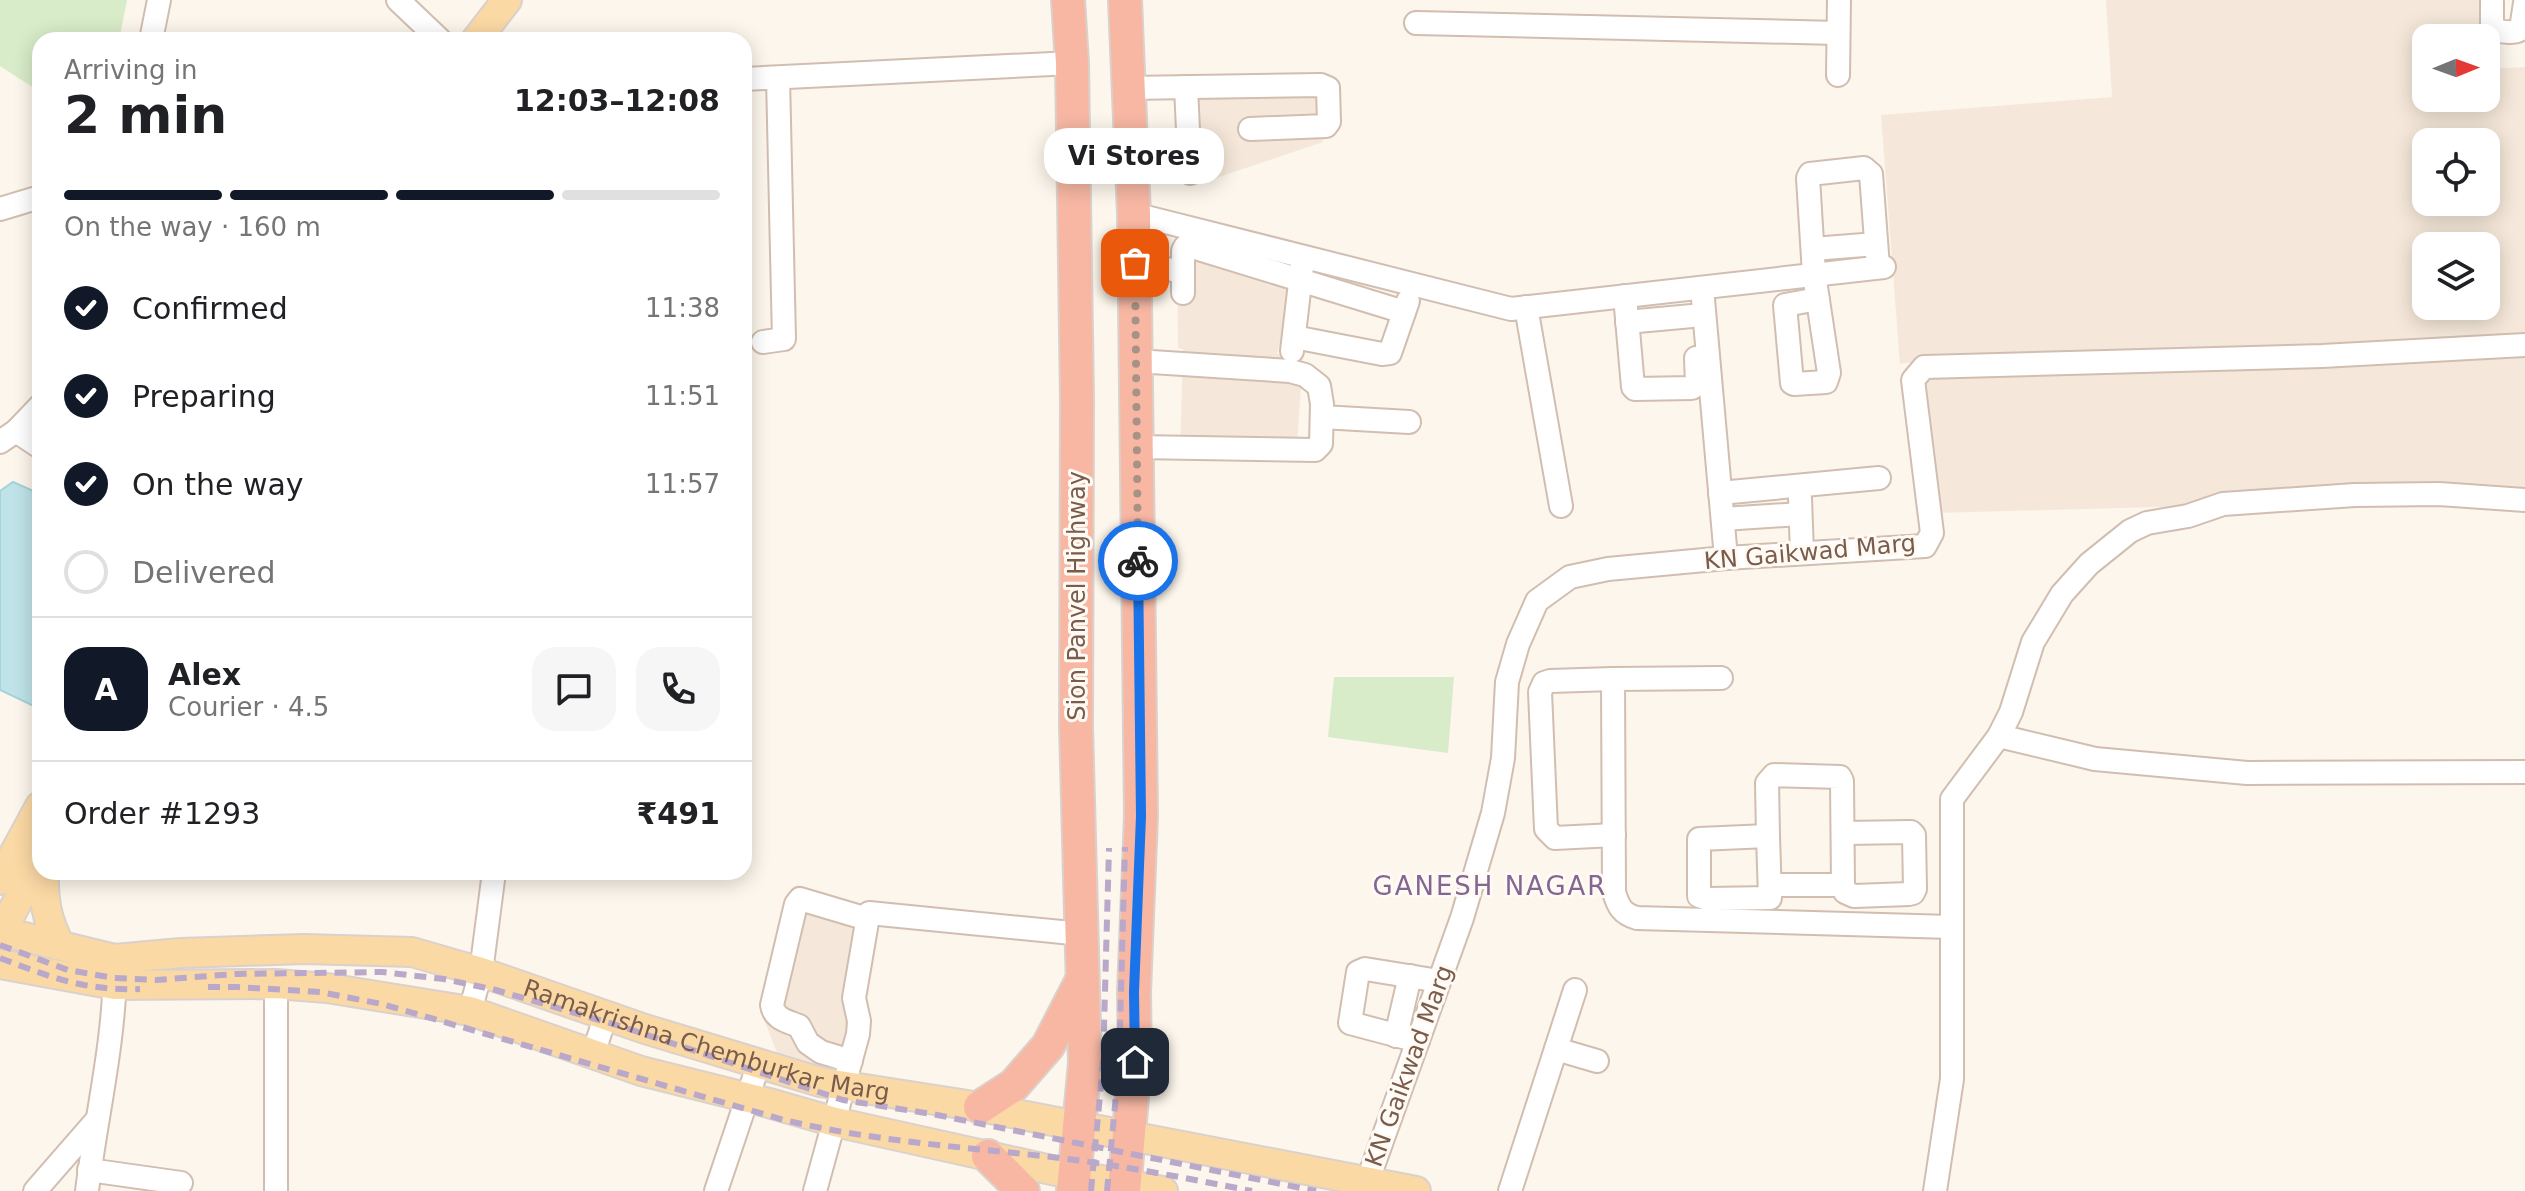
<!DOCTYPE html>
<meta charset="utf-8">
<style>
body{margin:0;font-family:"DejaVu Sans",sans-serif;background:#f6f6f6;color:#202124;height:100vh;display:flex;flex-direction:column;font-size:30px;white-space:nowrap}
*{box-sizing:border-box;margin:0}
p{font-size:26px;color:#757577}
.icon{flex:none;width:44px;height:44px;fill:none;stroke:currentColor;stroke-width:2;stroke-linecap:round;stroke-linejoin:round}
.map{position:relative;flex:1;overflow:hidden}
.drawer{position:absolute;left:32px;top:32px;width:720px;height:848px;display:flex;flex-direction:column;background:#fff;border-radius:24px;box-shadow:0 4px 20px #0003}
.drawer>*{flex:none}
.needle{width:52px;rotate:89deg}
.controls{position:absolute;left:2412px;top:24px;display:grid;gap:16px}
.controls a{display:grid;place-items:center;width:88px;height:88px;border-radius:16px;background:#fff;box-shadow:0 4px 20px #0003;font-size:40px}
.pin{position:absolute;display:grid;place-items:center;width:68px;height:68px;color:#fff;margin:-34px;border-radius:16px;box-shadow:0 4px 12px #0006}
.courier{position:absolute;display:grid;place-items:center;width:80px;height:80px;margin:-40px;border:6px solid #1a73e8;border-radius:50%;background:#fff;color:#222;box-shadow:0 2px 10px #0007}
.bubble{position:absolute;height:56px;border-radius:24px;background:#fff;box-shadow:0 4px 20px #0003;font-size:26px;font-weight:600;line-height:56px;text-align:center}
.head em{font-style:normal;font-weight:600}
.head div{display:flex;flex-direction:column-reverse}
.head{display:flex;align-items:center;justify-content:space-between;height:136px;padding:0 32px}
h1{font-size:52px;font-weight:600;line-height:60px}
.bar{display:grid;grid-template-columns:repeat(4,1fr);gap:12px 8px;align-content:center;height:96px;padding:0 32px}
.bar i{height:10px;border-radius:6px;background:#e0e0e0}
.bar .on{background:#111827}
.bar p{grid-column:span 4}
.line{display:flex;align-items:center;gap:20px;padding:0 32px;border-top:2px solid #e0e0e0}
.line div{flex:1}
.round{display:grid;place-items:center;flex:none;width:84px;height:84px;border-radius:24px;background:#f6f6f6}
ol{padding:0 32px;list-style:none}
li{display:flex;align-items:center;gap:24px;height:88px}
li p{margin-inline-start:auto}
li .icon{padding:8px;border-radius:50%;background:#111827;color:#fff;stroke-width:4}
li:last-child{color:#757577}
li i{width:44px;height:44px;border:4px solid #e0e0e0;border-radius:50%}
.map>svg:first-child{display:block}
.residential{fill:#f5e8da;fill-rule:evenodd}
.green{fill:#d8ecc9}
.water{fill:#bfe3e8;stroke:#a5d3da;stroke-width:2}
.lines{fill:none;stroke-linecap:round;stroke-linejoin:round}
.minor-casing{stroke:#d1beb0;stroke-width:26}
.major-casing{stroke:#dad1cd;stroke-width:32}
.highway-casing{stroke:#dad1cd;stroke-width:36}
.minor{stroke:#fff;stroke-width:22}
.major{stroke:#fbd9a5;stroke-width:28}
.highway{stroke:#f7b7a3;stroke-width:32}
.rail{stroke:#b9a8c9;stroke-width:6;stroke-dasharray:12 8;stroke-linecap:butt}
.done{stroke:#a89285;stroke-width:8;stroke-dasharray:0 14.4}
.route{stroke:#1a73e8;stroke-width:10}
.labels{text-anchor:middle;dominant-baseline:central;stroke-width:6;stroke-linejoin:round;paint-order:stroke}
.street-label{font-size:24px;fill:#7a5c4d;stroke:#fffaf3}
.neighbourhood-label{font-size:26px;letter-spacing:2px;fill:#846695;stroke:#fffaf3}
</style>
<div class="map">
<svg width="2525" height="1191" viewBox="0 0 2525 1191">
<rect width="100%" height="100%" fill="#fdf6ec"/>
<!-- residential -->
<g class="residential">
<path d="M 2106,0 L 2481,0 L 2482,38 L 2426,38 L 2426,98 L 2486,98 L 2486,69 L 2525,67 L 2525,497 L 1937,513 L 1919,361 L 1900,364 L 1881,115 L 2112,97 ZM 2426,142 L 2486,142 L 2486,202 L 2426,202 ZM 2426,246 L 2486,246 L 2486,306 L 2426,306 Z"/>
<path d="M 1323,82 L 1323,142 L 1195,185 L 1195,116 L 1188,85 Z"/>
<path d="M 1182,237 L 1299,278 L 1277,354 L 1303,357 L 1296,461 L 1180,455 L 1183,349 L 1178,348 L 1177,239 Z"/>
<path d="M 790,899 L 871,925 L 850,1075 L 779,1058 L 765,1022 L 776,981 Z"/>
</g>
<!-- green -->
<g class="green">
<path d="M 0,0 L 127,0 L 119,40 L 40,40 L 40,92 L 0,66 Z"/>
<path d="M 1334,677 L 1454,677 L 1448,753 L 1328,737 Z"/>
</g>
<!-- water -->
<path class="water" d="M 13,482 L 40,494 L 40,709 L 0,690 L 0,491 Z"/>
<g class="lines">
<defs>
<g id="minor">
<path d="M 398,0 L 440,40"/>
<path d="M 2492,0 L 2492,23 L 2495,30 C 2503,32 2514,34 2521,29 L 2525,3"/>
<path d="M 1416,23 L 1838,33"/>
<path d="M 151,40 L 159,0"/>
<path d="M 1838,75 L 1839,0"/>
<path d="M 744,79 L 1072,63"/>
<path d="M 1186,87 L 1190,173"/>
<path d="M 1129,88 L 1321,85 L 1328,88 L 1329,122 L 1326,126 L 1250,129"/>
<path d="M 0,209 L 40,197"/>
<path d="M 1134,214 L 1511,309 L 1884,267"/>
<path d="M 1813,249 L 1876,244"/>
<path d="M 1135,263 L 1183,272"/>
<path d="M 1702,288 L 1726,558"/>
<path d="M 1183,293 L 1183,251 L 1185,247 L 1189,246 L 1404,312"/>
<path d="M 1625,296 L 1633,387 L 1635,389 L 1692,388 L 1697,384 L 1696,358"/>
<path d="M 1818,299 L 1785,305 L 1792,383 L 1794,384 L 1826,382 L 1829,373 L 1814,274 L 1808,178 L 1810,174 L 1864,168 L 1871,174 L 1878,267"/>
<path d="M 1526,307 L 1561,506"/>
<path d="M 1627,322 L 1692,316"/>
<path d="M 1294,337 L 1382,354 L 1390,353 L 1408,301"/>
<path d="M 763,342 L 784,339 L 778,78"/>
<path d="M 1292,351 L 1302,266"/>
<path d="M 1136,361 L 1290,371 L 1305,375 L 1319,386 L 1322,404 L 1321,444 L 1315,450 L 1137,447"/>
<path d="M 1322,417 L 1409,422"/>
<path d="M 16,431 L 40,406"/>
<path d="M 0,442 L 16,431 L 40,447"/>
<path d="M 1720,493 L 1879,478"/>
<path d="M 1800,498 L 1802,553"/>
<path d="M 1723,519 L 1800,514"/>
<path d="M 1721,678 L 1613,679 L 1614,892 C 1618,906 1622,914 1637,918 L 1951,927"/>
<path d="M 1613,679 L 1550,681 L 1544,683 L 1540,692 L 1546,829 L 1555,838 L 1614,835"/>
<path d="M 1999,736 L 2095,759 L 2247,773 L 2525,772"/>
<path d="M 1843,833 L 1911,832 L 1914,835 L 1915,889 L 1913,893 L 1909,894 L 1854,896 L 1845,892 L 1843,885"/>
<path d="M 1768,836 L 1767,783 L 1774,775 L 1840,777 L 1842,781 L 1843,885 L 1770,885"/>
<path d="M 1768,836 L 1770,898 L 1708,899 L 1699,896 L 1699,839 Z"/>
<path d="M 869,913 L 1082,934"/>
<path d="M 276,984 L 276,1191"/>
<path d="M 470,1011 L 481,972 L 494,872"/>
<path d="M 1396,1036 L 1410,976"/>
<path d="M 1418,1041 L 1350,1023 L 1358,972 L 1365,969 L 1439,981"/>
<path d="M 1556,1049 L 1597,1061"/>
<path d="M 593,1054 L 606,1015"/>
<path d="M 89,1170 L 181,1183"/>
<path d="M 35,1191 L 96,1121"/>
<path d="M 87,1191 C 96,1117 114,1045 115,970"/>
<path d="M 716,1191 L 759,1063"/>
<path d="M 815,1191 L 858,1034 L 859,1021 L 854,998 L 867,922 L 864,918 L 800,899 L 796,904 L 772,1005 C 774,1019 787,1021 799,1026 L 808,1043 L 821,1052 L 851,1061"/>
<path d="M 1364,1191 L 1462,918 L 1493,813 L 1503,758 L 1507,682 L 1518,644 L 1537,601 L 1570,577 L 1608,569 L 1726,558 L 1925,546 L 1932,533 L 1913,380 L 1924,367 L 2322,356 L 2525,345"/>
<path d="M 1510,1191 L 1575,990"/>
<path d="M 1935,1191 L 1952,1079 L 1952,799 L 1999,736 L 2011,712 L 2033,642 L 2062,594 L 2089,564 L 2130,531 L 2147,523 L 2188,516 L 2223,504 L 2355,495 L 2439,494 L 2525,500"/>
</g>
<g id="major">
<path d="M 476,40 L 507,0"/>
<path d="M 44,872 C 43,900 47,921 60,945"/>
<path d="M 0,880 L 40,806"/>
<path id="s1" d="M 0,931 L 115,959 L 181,953 L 304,949 L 412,952 L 481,972 L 645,1029 L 820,1082 L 980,1107 L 1416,1191"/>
<path d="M 0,934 L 40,860"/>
<path d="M 0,964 L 115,985 L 276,984 L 327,988 L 470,1011 L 641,1071 L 769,1103 L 835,1122 L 1074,1175 L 1163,1191"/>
</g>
<g id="highway">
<path d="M 1068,0 L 1072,63 L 1077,400 L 1076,726 L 1085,1063 L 1073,1191"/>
<path d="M 980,1107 L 1014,1085 L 1048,1046 L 1081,982"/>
<path d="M 988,1156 L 1023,1191"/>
<path d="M 1124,1191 L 1135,1062 L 1134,992 L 1141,816 L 1134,214 L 1125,0"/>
</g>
</defs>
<!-- minor casing -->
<use href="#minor" class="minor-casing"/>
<!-- major casing -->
<use href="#major" class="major-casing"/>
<!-- highway casing -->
<use href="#highway" class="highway-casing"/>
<!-- minor -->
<use href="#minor" class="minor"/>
<!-- major -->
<use href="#major" class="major"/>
<!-- highway -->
<use href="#highway" class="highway"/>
<!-- rail -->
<g class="rail">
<path d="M 0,945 L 68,970 L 114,978 L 156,980 L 236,974 L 382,972 L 444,979 L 496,990 L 623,1027 L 843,1100 L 932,1114 L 1316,1191"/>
<path d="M 0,958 C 50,977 85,991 140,989"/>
<path d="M 208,987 L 237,987 L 320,992 L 382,1004 L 784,1120 C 873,1141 962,1147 1052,1157 C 1119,1165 1186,1178 1252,1191"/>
<path d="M 1091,1191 L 1103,1063 L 1109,848"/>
<path d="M 1107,1191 L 1119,1063 L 1125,847"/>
</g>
</g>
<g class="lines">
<!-- done -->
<path class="done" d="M 1135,263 L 1138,561"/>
<!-- route -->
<path class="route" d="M 1135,1062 L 1134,992 L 1141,816 L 1138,561"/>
</g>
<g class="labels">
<!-- street labels -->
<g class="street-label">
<text transform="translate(1810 552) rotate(-5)">KN Gaikwad Marg</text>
<text transform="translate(1077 596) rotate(-90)">Sion Panvel Highway</text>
<text stroke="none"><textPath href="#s1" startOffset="724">Ramakrishna Chemburkar Marg</textPath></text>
<text transform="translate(1409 1066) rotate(-70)">KN Gaikwad Marg</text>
</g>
<!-- neighbourhood labels -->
<g class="neighbourhood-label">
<text x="1490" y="886">GANESH NAGAR</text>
</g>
</g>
</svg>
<div class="controls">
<a><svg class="needle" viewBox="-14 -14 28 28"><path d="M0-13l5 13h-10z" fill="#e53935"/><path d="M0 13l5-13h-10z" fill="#757577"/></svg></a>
<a><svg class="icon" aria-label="locate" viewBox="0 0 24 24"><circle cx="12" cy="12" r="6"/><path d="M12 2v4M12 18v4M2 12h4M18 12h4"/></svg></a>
<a><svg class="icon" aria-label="layers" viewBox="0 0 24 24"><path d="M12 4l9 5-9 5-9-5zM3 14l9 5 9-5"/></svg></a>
</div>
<div class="pin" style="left:1135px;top:263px;background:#ea580c"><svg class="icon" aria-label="bag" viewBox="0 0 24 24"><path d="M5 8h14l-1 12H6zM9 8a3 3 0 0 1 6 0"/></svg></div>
<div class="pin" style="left:1135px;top:1062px;background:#1f2937"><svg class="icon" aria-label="home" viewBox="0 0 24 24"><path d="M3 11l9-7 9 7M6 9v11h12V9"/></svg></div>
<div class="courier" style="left:1138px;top:561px"><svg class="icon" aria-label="bike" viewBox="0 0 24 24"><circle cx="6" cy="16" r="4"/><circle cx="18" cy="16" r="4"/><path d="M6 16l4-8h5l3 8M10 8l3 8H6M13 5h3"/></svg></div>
<div class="bubble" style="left:1044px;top:128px;width:180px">Vi Stores</div>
<section class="drawer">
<div class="head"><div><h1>2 min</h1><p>Arriving in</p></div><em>12:03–12:08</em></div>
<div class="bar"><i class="on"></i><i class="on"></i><i class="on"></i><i></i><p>On the way · 160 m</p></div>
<ol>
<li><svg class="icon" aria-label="check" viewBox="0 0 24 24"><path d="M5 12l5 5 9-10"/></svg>Confirmed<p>11:38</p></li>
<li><svg class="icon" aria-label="check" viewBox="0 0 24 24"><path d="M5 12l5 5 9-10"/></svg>Preparing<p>11:51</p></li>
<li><svg class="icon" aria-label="check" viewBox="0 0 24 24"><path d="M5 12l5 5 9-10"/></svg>On the way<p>11:57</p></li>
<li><i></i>Delivered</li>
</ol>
<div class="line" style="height:144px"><b class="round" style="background:#111827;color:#fff">A</b><div><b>Alex</b><p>Courier · 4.5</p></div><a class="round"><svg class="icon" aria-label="chat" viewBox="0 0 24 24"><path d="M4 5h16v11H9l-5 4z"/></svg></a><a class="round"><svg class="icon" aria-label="phone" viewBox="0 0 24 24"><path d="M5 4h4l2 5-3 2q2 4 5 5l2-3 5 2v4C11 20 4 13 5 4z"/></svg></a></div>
<div class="line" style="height:104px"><div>Order #1293</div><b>₹491</b></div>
</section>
</div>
